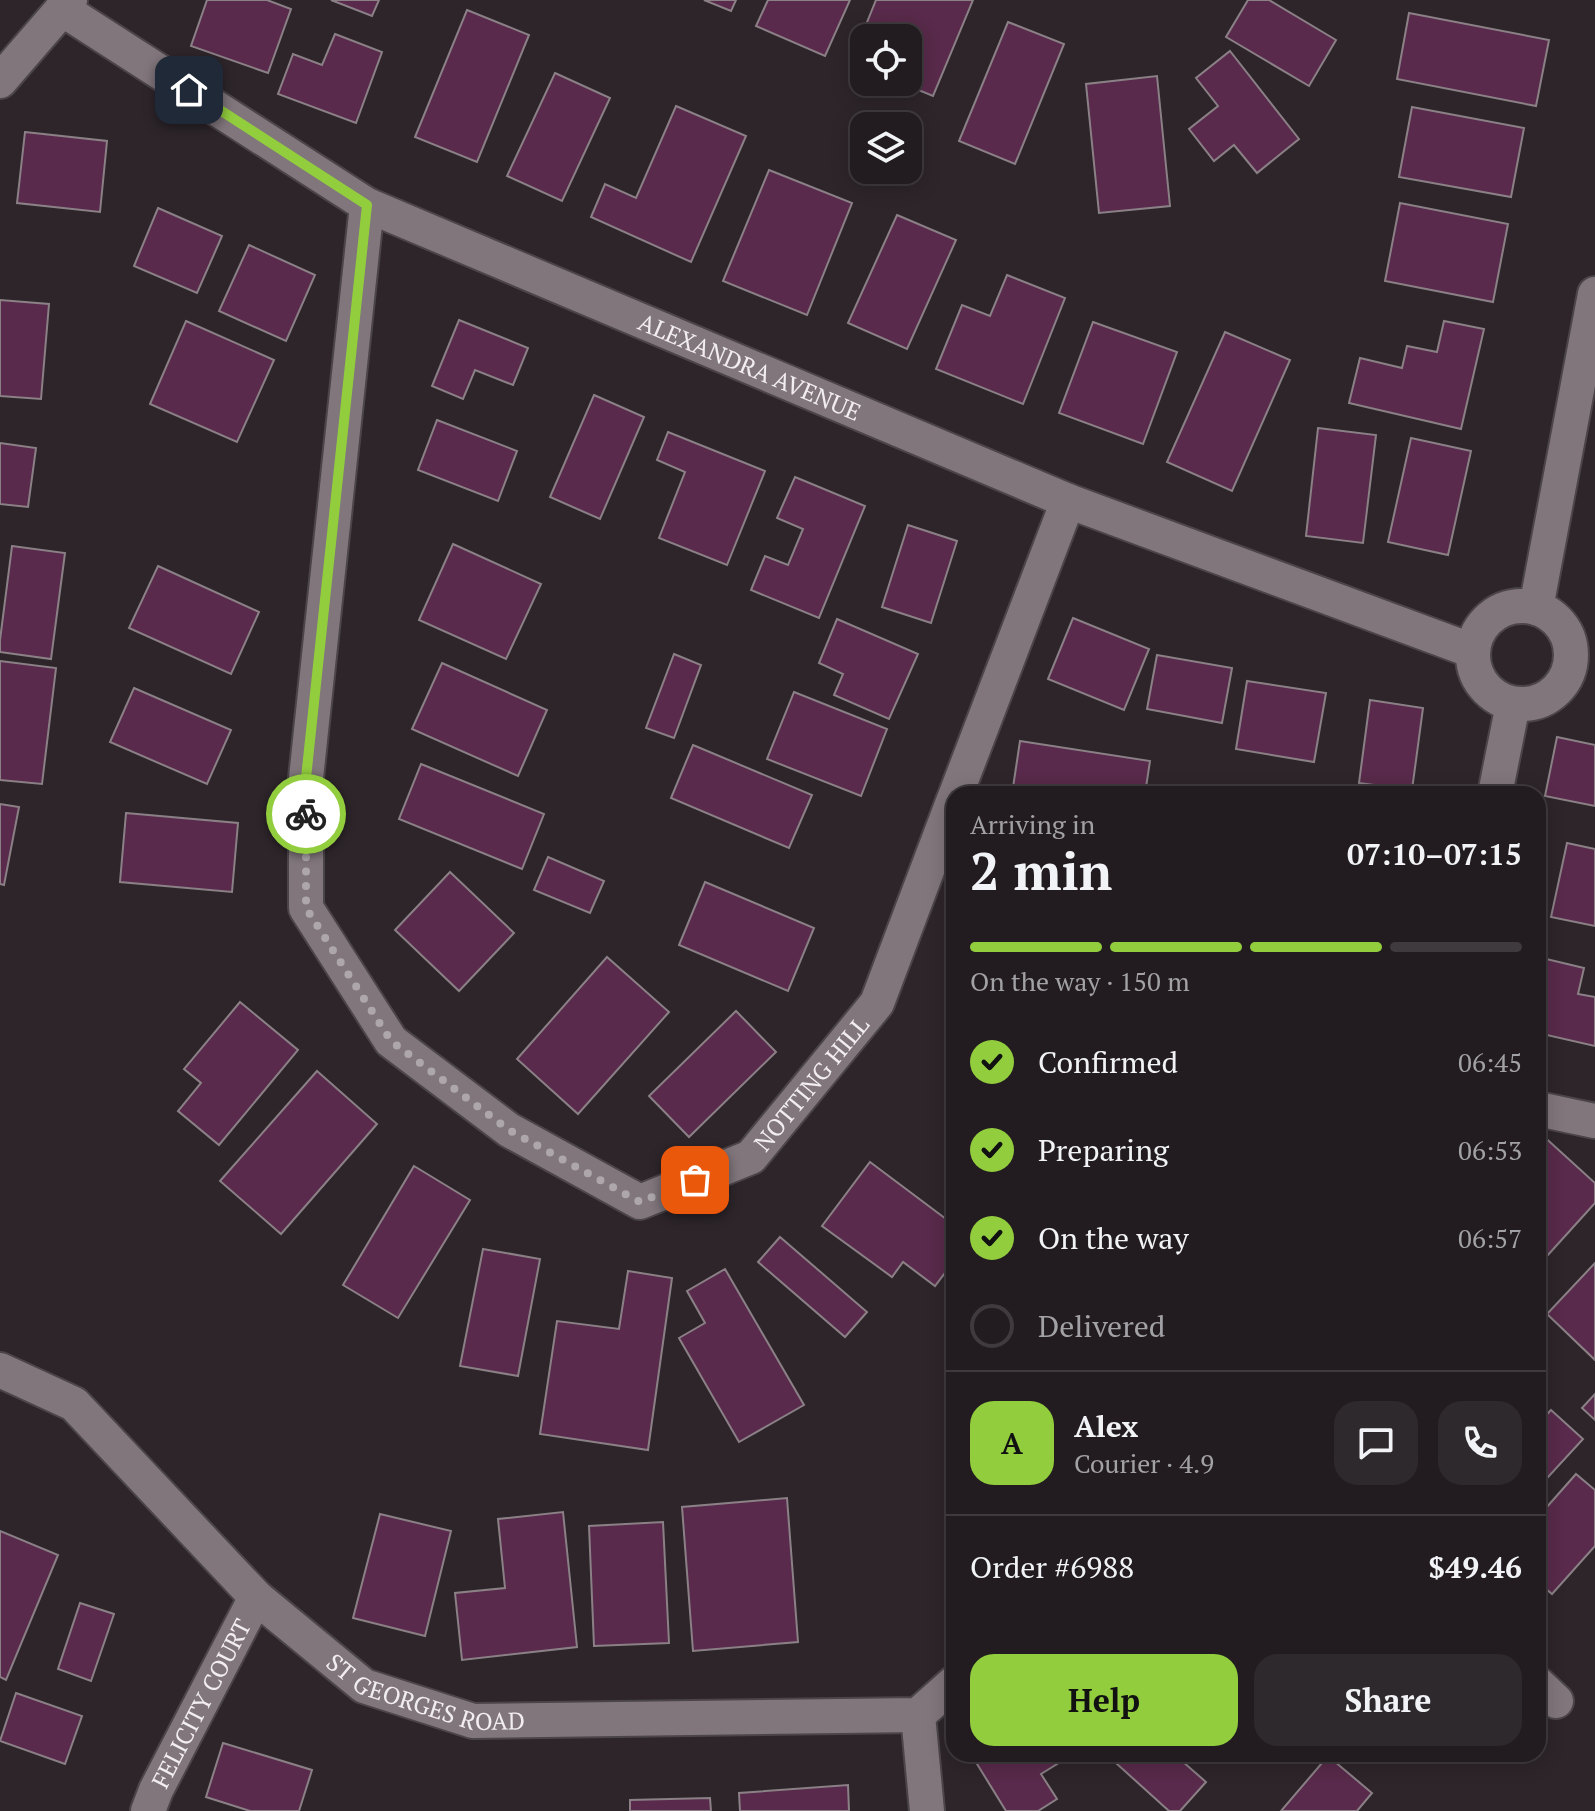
<!DOCTYPE html>
<meta charset="utf-8">
<style>
body{margin:0;font-family:"PT Serif",serif;background:#2e292d;color:#f1f3f6;height:100vh;display:flex;flex-direction:column;font-size:30px;white-space:nowrap}
*{box-sizing:border-box;margin:0}
p{font-size:26px;color:#a2a1a5}
.icon{flex:none;width:44px;height:44px;fill:none;stroke:currentColor;stroke-width:2;stroke-linecap:round;stroke-linejoin:round}
.map{position:relative;flex:1;overflow:hidden}
.side{position:absolute;left:946px;top:786px;width:600px;height:976px;display:flex;flex-direction:column;background:#221c20;border-radius:24px;box-shadow:0 4px 20px #0003,0 0 0 2px #3f3a3e}
.side>*{flex:none}
.buttons{position:absolute;left:850px;top:24px;display:grid;gap:16px}
.buttons a{display:grid;place-items:center;width:72px;height:72px;border-radius:16px;background:#221c20;box-shadow:0 4px 20px #0003,0 0 0 2px #3f3a3e;font-size:40px}
.pin{position:absolute;display:grid;place-items:center;width:68px;height:68px;color:#fff;margin:-34px;border-radius:16px;box-shadow:0 4px 12px #0006}
.courier{position:absolute;display:grid;place-items:center;width:80px;height:80px;margin:-40px;border:6px solid #92cd3e;border-radius:50%;background:#fff;color:#222;box-shadow:0 2px 10px #0007}
.headline em{font-style:normal;font-weight:600}
.headline div{display:flex;flex-direction:column-reverse}
.headline{display:flex;align-items:center;justify-content:space-between;height:136px;padding:0 24px}
h1{font-size:52px;font-weight:600;line-height:60px}
.bar{display:grid;grid-template-columns:repeat(4,1fr);gap:12px 8px;align-content:center;height:96px;padding:0 24px}
.bar i{height:10px;border-radius:6px;background:#3f3a3e}
.bar .on{background:#92cd3e}
.bar p{grid-column:span 4}
.line{display:flex;align-items:center;gap:20px;padding:0 24px;border-top:2px solid #3f3a3e}
.line div{flex:1}
.round{display:grid;place-items:center;flex:none;width:84px;height:84px;border-radius:24px;background:#2e292d}
ol{padding:0 24px;list-style:none}
li{display:flex;align-items:center;gap:24px;height:88px}
li p{margin-inline-start:auto}
li .icon{padding:8px;border-radius:50%;background:#92cd3e;color:#111;stroke-width:4}
li:last-child{color:#a2a1a5}
li i{width:44px;height:44px;border:4px solid #3f3a3e;border-radius:50%}
.button{display:flex;gap:16px;margin-top:auto;padding:16px 24px}
.button a{flex:1;height:92px;border-radius:24px;background:#92cd3e;color:#111;font-size:32px;font-weight:600;line-height:92px;text-align:center}
.button a+a{background:#2e292d;color:#f1f3f6}
.map>svg:first-child{display:block}
.building{fill:#592a4b;stroke:#8a8086;stroke-width:2}
.lines{fill:none;stroke-linecap:round;stroke-linejoin:round}
.minor-casing{stroke:#4b4448;stroke-width:38}
.minor{stroke:#80767c;stroke-width:34}
.done{stroke:#ada7ab;stroke-width:8;stroke-dasharray:0 14.4}
.route{stroke:#92cd3e;stroke-width:10}
.labels{text-anchor:middle;dominant-baseline:central;stroke-width:6;stroke-linejoin:round;paint-order:stroke}
.street-label{font-size:24px;fill:#f2edf0;stroke:#241c21}
</style>
<div class="map">
<svg width="1595" height="1811" viewBox="0 0 1595 1811">
<rect width="100%" height="100%" fill="#2d252a"/>
<!-- building -->
<g class="building">
<path d="M 207,0 L 267,0 L 291,9 L 268,73 L 191,46 Z"/>
<path d="M 331,0 L 379,0 L 372,16 Z"/>
<path d="M 704,0 L 736,0 L 731,11 Z"/>
<path d="M 768,0 L 850,0 L 825,56 L 756,26 Z"/>
<path d="M 876,0 L 973,0 L 933,96 L 899,82 L 908,82 L 908,38 L 864,38 L 864,68 L 851,62 Z"/>
<path d="M 1248,0 L 1269,0 L 1336,40 L 1309,86 L 1226,37 Z"/>
<path d="M 467,10 L 529,35 L 477,162 L 415,137 Z"/>
<path d="M 1409,13 L 1549,40 L 1536,106 L 1397,79 Z"/>
<path d="M 1008,22 L 1064,44 L 1015,164 L 959,141 Z"/>
<path d="M 335,34 L 382,52 L 356,123 L 278,94 L 293,54 L 322,65 Z"/>
<path d="M 1230,51 L 1299,139 L 1257,173 L 1234,145 L 1214,161 L 1189,129 L 1218,106 L 1196,78 Z"/>
<path d="M 555,73 L 610,98 L 562,201 L 507,176 Z"/>
<path d="M 1157,76 L 1170,206 L 1099,213 L 1086,84 Z"/>
<path d="M 676,106 L 746,136 L 691,262 L 591,217 L 605,184 L 636,198 Z"/>
<path d="M 1412,107 L 1524,128 L 1511,197 L 1399,177 Z"/>
<path d="M 25,132 L 107,141 L 100,212 L 17,203 Z"/>
<path d="M 769,170 L 852,203 L 807,315 L 723,281 Z"/>
<path d="M 1400,203 L 1508,224 L 1493,302 L 1385,281 Z"/>
<path d="M 158,208 L 222,236 L 197,293 L 134,266 Z"/>
<path d="M 897,215 L 956,240 L 907,349 L 848,323 Z"/>
<path d="M 249,245 L 315,275 L 286,341 L 219,311 Z"/>
<path d="M 1007,275 L 1065,298 L 1023,404 L 936,369 L 962,305 L 990,316 Z"/>
<path d="M 0,300 L 49,304 L 41,399 L 0,396 Z"/>
<path d="M 459,320 L 528,348 L 513,385 L 475,370 L 463,399 L 432,386 Z"/>
<path d="M 186,321 L 274,360 L 237,442 L 150,404 Z"/>
<path d="M 1444,321 L 1484,329 L 1461,429 L 1349,403 L 1360,358 L 1402,368 L 1407,346 L 1437,352 Z"/>
<path d="M 1093,322 L 1177,352 L 1143,444 L 1059,413 Z"/>
<path d="M 1225,332 L 1290,360 L 1232,491 L 1167,462 Z"/>
<path d="M 594,395 L 644,417 L 600,519 L 550,497 Z"/>
<path d="M 437,420 L 517,451 L 498,501 L 418,470 Z"/>
<path d="M 1318,428 L 1376,435 L 1363,543 L 1306,536 Z"/>
<path d="M 668,432 L 765,471 L 727,565 L 659,538 L 685,472 L 657,460 Z"/>
<path d="M 1411,438 L 1471,451 L 1448,555 L 1388,542 Z"/>
<path d="M 0,443 L 36,448 L 28,507 L 0,504 Z"/>
<path d="M 795,477 L 865,506 L 819,618 L 751,590 L 765,556 L 788,565 L 803,529 L 777,518 Z"/>
<path d="M 908,525 L 957,541 L 931,623 L 882,607 Z"/>
<path d="M 453,544 L 541,584 L 506,659 L 419,620 Z"/>
<path d="M 12,546 L 65,553 L 51,659 L 0,652 L 0,640 Z"/>
<path d="M 158,566 L 259,612 L 231,674 L 129,628 Z"/>
<path d="M 1073,618 L 1149,649 L 1124,710 L 1048,679 Z"/>
<path d="M 837,619 L 918,654 L 889,719 L 834,695 L 843,674 L 819,663 Z"/>
<path d="M 674,654 L 701,665 L 674,738 L 646,728 Z"/>
<path d="M 1157,655 L 1232,668 L 1222,723 L 1147,709 Z"/>
<path d="M 0,661 L 56,668 L 42,784 L 0,780 Z"/>
<path d="M 442,663 L 547,710 L 518,776 L 412,729 Z"/>
<path d="M 1247,681 L 1326,693 L 1314,762 L 1236,749 Z"/>
<path d="M 134,688 L 231,730 L 207,784 L 110,742 Z"/>
<path d="M 794,692 L 887,729 L 861,796 L 767,759 Z"/>
<path d="M 1370,700 L 1423,708 L 1412,790 L 1359,783 Z"/>
<path d="M 1557,737 L 1595,745 L 1595,806 L 1545,796 Z"/>
<path d="M 1020,741 L 1150,761 L 1145,794 L 1012,794 Z"/>
<path d="M 693,745 L 812,795 L 789,848 L 671,798 Z"/>
<path d="M 421,764 L 544,814 L 522,869 L 399,819 Z"/>
<path d="M 0,804 L 19,807 L 4,885 L 0,884 Z"/>
<path d="M 126,813 L 238,823 L 232,892 L 120,882 Z"/>
<path d="M 1567,843 L 1595,849 L 1595,926 L 1551,917 Z"/>
<path d="M 548,857 L 604,881 L 590,913 L 534,890 Z"/>
<path d="M 450,872 L 514,933 L 459,991 L 395,930 Z"/>
<path d="M 705,882 L 814,928 L 788,991 L 679,945 Z"/>
<path d="M 607,957 L 669,1012 L 578,1114 L 517,1059 Z"/>
<path d="M 1538,957 L 1584,968 L 1578,994 L 1595,997 L 1595,1046 L 1538,1033 Z"/>
<path d="M 240,1002 L 298,1050 L 219,1145 L 178,1111 L 201,1083 L 184,1069 Z"/>
<path d="M 736,1011 L 776,1052 L 689,1137 L 649,1096 Z"/>
<path d="M 317,1071 L 377,1124 L 281,1234 L 220,1181 Z"/>
<path d="M 1540,1133 L 1595,1183 L 1595,1203 L 1547,1256 L 1538,1248 L 1538,1136 Z"/>
<path d="M 870,1162 L 954,1225 L 954,1261 L 935,1286 L 903,1262 L 892,1277 L 822,1226 Z"/>
<path d="M 414,1166 L 470,1200 L 398,1318 L 343,1285 Z"/>
<path d="M 780,1237 L 867,1312 L 845,1337 L 758,1262 Z"/>
<path d="M 483,1249 L 540,1259 L 518,1376 L 460,1366 Z"/>
<path d="M 1595,1263 L 1595,1360 L 1547,1314 Z"/>
<path d="M 725,1269 L 804,1405 L 739,1442 L 679,1338 L 705,1323 L 687,1291 Z"/>
<path d="M 628,1271 L 672,1278 L 648,1450 L 540,1434 L 557,1321 L 619,1329 Z"/>
<path d="M 1595,1394 L 1595,1420 L 1582,1408 Z"/>
<path d="M 1551,1410 L 1583,1439 L 1538,1488 L 1538,1424 Z"/>
<path d="M 1576,1474 L 1595,1490 L 1595,1546 L 1552,1594 L 1538,1582 L 1538,1517 Z"/>
<path d="M 787,1498 L 798,1642 L 693,1651 L 682,1507 Z"/>
<path d="M 563,1512 L 577,1647 L 462,1660 L 455,1593 L 505,1588 L 498,1519 Z"/>
<path d="M 380,1514 L 451,1531 L 425,1636 L 353,1618 Z"/>
<path d="M 663,1522 L 669,1643 L 594,1646 L 589,1526 Z"/>
<path d="M 0,1531 L 58,1555 L 6,1680 L 0,1677 Z"/>
<path d="M 80,1603 L 114,1614 L 91,1681 L 58,1669 Z"/>
<path d="M 16,1693 L 82,1716 L 65,1764 L 0,1741 Z"/>
<path d="M 223,1743 L 312,1770 L 299,1811 L 250,1811 L 206,1797 Z"/>
<path d="M 982,1754 L 1068,1754 L 1070,1756 L 1041,1774 L 1057,1799 L 1038,1811 L 1006,1811 L 974,1759 Z"/>
<path d="M 1106,1754 L 1174,1754 L 1206,1782 L 1180,1811 L 1169,1811 Z"/>
<path d="M 1328,1756 L 1372,1793 L 1357,1811 L 1281,1811 Z"/>
<path d="M 848,1785 L 849,1811 L 740,1811 L 739,1793 Z"/>
<path d="M 710,1798 L 711,1811 L 630,1811 L 630,1800 Z"/>
</g>
<g class="lines">
<defs>
<g id="minor">
<path id="s1" d="M 62,9 L 367,205 L 1068,501 L 1473,651"/>
<path d="M 0,81 L 70,0"/>
<path id="s2" d="M 367,205 L 306,778 L 306,908 L 391,1041 L 509,1130 L 640,1202 L 751,1157 L 877,1003 L 954,799"/>
<circle cx="1522" cy="655" r="49"/>
<path d="M 1536,608 L 1595,294"/>
<path d="M 956,794 L 1068,501"/>
<path d="M 1495,794 L 1513,704"/>
<path d="M 1538,1109 L 1595,1121"/>
<path id="s3" d="M 0,1370 L 74,1404 L 256,1597 L 364,1686 L 473,1721 L 918,1715 L 954,1683"/>
<path d="M 1538,1684 L 1556,1701"/>
<path d="M 918,1715 L 927,1811"/>
<path id="s4" d="M 148,1811 L 156,1790 L 256,1597"/>
</g>
</defs>
<!-- minor casing -->
<use href="#minor" class="minor-casing"/>
<!-- minor -->
<use href="#minor" class="minor"/>
</g>
<g class="lines">
<!-- done -->
<path class="done" d="M 306,814 L 306,908 L 391,1041 L 509,1130 L 640,1202 L 695,1180"/>
<!-- route -->
<path class="route" d="M 189,90 L 367,205 L 306,778 L 306,814"/>
</g>
<g class="labels">
<!-- street labels -->
<g class="street-label">
<text stroke="none"><textPath href="#s1" startOffset="778">ALEXANDRA AVENUE</textPath></text>
<text stroke="none"><textPath href="#s2" startOffset="1376">NOTTING HILL</textPath></text>
<text stroke="none"><textPath href="#s3" startOffset="548">ST GEORGES ROAD</textPath></text>
<text stroke="none"><textPath href="#s4" startOffset="120">FELICITY COURT</textPath></text>
</g>
</g>
</svg>
<div class="buttons">
<a><svg class="icon" aria-label="locate" viewBox="0 0 24 24"><circle cx="12" cy="12" r="6"/><path d="M12 2v4M12 18v4M2 12h4M18 12h4"/></svg></a>
<a><svg class="icon" aria-label="layers" viewBox="0 0 24 24"><path d="M12 4l9 5-9 5-9-5zM3 14l9 5 9-5"/></svg></a>
</div>
<div class="pin" style="left:695px;top:1180px;background:#ea580c"><svg class="icon" aria-label="bag" viewBox="0 0 24 24"><path d="M5 8h14l-1 12H6zM9 8a3 3 0 0 1 6 0"/></svg></div>
<div class="pin" style="left:189px;top:90px;background:#1f2937"><svg class="icon" aria-label="home" viewBox="0 0 24 24"><path d="M3 11l9-7 9 7M6 9v11h12V9"/></svg></div>
<div class="courier" style="left:306px;top:814px"><svg class="icon" aria-label="bike" viewBox="0 0 24 24"><circle cx="6" cy="16" r="4"/><circle cx="18" cy="16" r="4"/><path d="M6 16l4-8h5l3 8M10 8l3 8H6M13 5h3"/></svg></div>
<section class="side">
<div class="headline"><div><h1>2 min</h1><p>Arriving in</p></div><em>07:10–07:15</em></div>
<div class="bar"><i class="on"></i><i class="on"></i><i class="on"></i><i></i><p>On the way · 150 m</p></div>
<ol>
<li><svg class="icon" aria-label="check" viewBox="0 0 24 24"><path d="M5 12l5 5 9-10"/></svg>Confirmed<p>06:45</p></li>
<li><svg class="icon" aria-label="check" viewBox="0 0 24 24"><path d="M5 12l5 5 9-10"/></svg>Preparing<p>06:53</p></li>
<li><svg class="icon" aria-label="check" viewBox="0 0 24 24"><path d="M5 12l5 5 9-10"/></svg>On the way<p>06:57</p></li>
<li><i></i>Delivered</li>
</ol>
<div class="line" style="height:144px"><b class="round" style="background:#92cd3e;color:#111">A</b><div><b>Alex</b><p>Courier · 4.9</p></div><a class="round"><svg class="icon" aria-label="chat" viewBox="0 0 24 24"><path d="M4 5h16v11H9l-5 4z"/></svg></a><a class="round"><svg class="icon" aria-label="phone" viewBox="0 0 24 24"><path d="M5 4h4l2 5-3 2q2 4 5 5l2-3 5 2v4C11 20 4 13 5 4z"/></svg></a></div>
<div class="line" style="height:104px"><div>Order #6988</div><b>$49.46</b></div>
<div class="button"><a>Help</a><a>Share</a></div>
</section>
</div>
